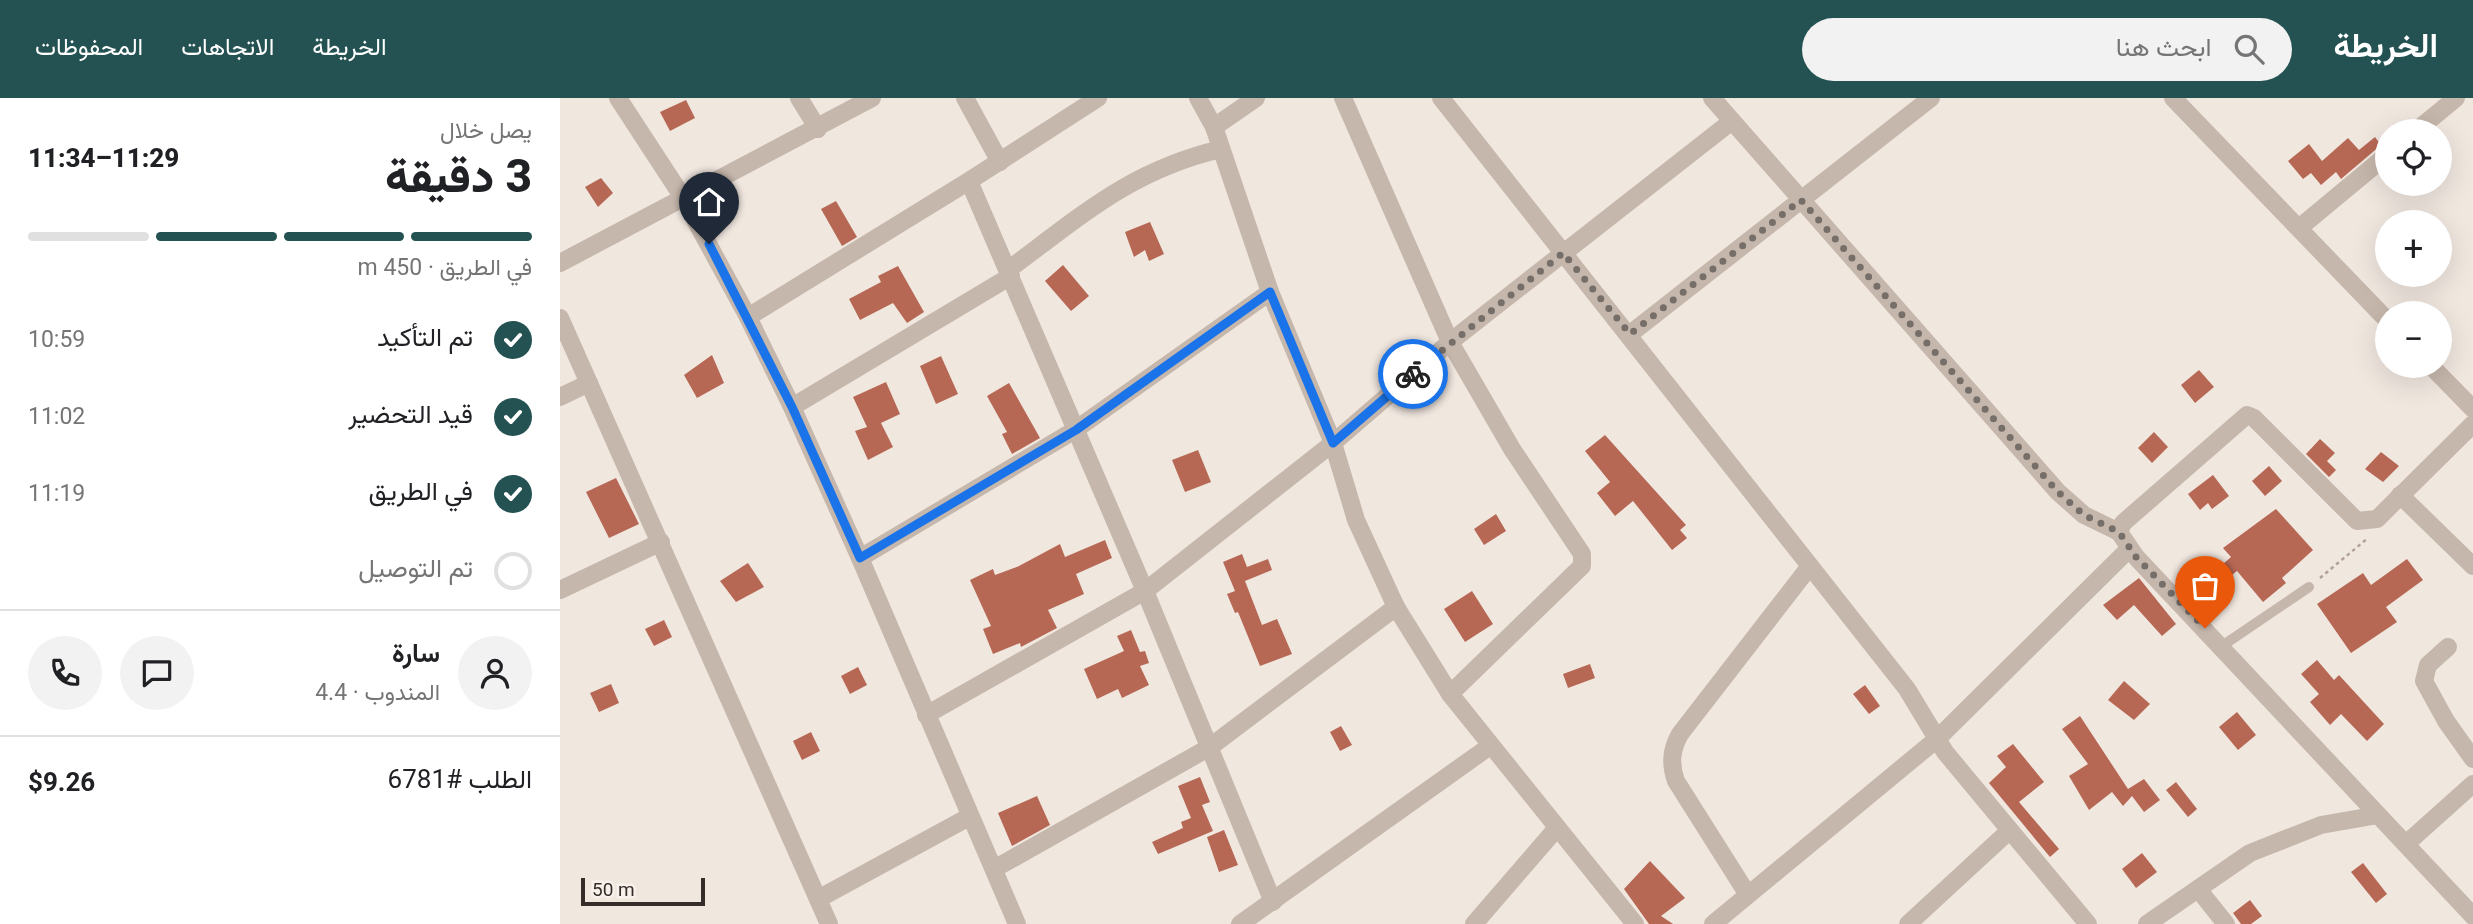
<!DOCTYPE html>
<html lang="ar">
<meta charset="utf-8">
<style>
body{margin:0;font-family:Roboto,Vazirmatn,sans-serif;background:#f2f2f2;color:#202124;direction:rtl;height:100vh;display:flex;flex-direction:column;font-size:26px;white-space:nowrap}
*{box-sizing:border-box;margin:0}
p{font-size:23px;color:#757577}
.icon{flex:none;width:38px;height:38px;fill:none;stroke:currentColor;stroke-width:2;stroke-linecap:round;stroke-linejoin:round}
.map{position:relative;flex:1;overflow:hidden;direction:ltr}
.details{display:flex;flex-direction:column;background:#fff;width:560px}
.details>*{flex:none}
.tools{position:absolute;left:1815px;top:21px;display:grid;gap:14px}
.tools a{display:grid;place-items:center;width:77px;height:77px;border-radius:50%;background:#fff;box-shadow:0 7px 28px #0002;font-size:35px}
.scale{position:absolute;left:21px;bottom:18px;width:124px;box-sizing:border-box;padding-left:7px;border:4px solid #352d2a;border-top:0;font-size:19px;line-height:24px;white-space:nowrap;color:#352d2a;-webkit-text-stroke:5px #f8f1eb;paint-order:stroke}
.pin{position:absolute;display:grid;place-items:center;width:60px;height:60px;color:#fff;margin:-72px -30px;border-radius:50% 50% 50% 0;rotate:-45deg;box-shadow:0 0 7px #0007}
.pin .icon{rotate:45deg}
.courier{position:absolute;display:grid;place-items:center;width:70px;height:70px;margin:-35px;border:5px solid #1a73e8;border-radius:50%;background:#fff;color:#222;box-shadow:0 2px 9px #0007}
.headline em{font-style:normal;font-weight:800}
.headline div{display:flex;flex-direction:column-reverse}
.headline{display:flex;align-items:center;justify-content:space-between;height:119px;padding:0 28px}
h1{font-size:46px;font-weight:800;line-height:52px}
.bar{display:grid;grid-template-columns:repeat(4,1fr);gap:10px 7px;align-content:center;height:84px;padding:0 28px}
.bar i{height:9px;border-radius:5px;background:#e0e0e0}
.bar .active{background:#245152}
.bar p{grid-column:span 4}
.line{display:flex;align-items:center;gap:18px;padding:0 28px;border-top:2px solid #e0e0e0}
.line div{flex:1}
.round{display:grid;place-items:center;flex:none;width:74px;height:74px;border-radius:37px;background:#f2f2f2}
ol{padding:0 28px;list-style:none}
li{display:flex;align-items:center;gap:21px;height:77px}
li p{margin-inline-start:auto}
li .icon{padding:7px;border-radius:50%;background:#245152;color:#fff;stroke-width:4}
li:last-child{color:#757577}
li i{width:38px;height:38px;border:4px solid #e0e0e0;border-radius:50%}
header{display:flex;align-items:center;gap:42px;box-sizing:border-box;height:98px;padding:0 35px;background:#245152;color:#fff}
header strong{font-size:33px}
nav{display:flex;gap:38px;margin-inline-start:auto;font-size:24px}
.search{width:490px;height:63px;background:#f2f2f2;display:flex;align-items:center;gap:18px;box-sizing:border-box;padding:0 24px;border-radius:38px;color:#757577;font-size:26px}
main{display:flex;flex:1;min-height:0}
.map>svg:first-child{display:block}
.building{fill:#b76855}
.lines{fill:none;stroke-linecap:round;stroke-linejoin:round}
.path{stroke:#b2a196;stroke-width:2.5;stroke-dasharray:3.5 3.5;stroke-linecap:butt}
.service{stroke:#c6b7ac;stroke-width:10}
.minor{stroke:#c6b7ac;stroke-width:18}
.done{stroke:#766e69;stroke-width:7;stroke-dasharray:0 12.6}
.route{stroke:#1a73e8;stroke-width:9}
</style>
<header>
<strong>الخريطة</strong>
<div class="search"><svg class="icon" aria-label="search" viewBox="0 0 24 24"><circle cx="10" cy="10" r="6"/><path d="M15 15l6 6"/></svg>ابحث هنا</div>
<nav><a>الخريطة</a><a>الاتجاهات</a><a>المحفوظات</a></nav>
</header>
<main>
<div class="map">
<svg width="1913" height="826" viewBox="0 0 1913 826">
<rect width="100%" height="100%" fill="#f0e7df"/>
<!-- building -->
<g class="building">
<path d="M 126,2 L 135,20 L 110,33 L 100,14 Z"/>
<path d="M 1815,39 L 1821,47 L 1781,81 L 1776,74 L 1761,87 L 1751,75 L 1743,81 L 1728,63 L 1749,46 L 1762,63 L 1788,40 L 1799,52 Z"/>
<path d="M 41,80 L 53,95 L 38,109 L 25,89 Z"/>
<path d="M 276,103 L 297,139 L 282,148 L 261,111 Z"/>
<path d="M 590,124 L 604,156 L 589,163 L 585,152 L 574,159 L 565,134 Z"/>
<path d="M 503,167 L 529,198 L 511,213 L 485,183 Z"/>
<path d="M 338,168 L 364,214 L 347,225 L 333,205 L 300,222 L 289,201 L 321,184 L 318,178 Z"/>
<path d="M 152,257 L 164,285 L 137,300 L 124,277 Z"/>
<path d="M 381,258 L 398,296 L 376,306 L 360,268 Z"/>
<path d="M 1639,272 L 1654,289 L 1635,305 L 1621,287 Z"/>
<path d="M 326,284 L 340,316 L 321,325 L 333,349 L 308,362 L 295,333 L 307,329 L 293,299 Z"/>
<path d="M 449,285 L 480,340 L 452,356 L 442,336 L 447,334 L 427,298 Z"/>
<path d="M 1594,334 L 1608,349 L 1592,365 L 1578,350 Z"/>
<path d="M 1045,337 L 1126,427 L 1120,432 L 1127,440 L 1112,452 L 1073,403 L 1055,418 L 1037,395 L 1050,384 L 1025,353 Z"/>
<path d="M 1760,341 L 1775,355 L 1767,363 L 1776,372 L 1769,379 L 1746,356 Z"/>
<path d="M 638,352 L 651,384 L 625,394 L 612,362 Z"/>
<path d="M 1821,354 L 1839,368 L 1823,384 L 1805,371 Z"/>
<path d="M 1709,368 L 1722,383 L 1705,398 L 1692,383 Z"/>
<path d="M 1653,377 L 1669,398 L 1652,411 L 1648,405 L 1640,412 L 1628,396 Z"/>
<path d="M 56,380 L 79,426 L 49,440 L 26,394 Z"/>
<path d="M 1716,411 L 1753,452 L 1722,480 L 1726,485 L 1703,504 L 1677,473 L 1672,477 L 1663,466 L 1671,459 L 1663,450 Z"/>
<path d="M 936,416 L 946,433 L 924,447 L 914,431 Z"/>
<path d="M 545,442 L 552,460 L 516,476 L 524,496 L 488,512 L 497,530 L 461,549 L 460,545 L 433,556 L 423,531 L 431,528 L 410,482 L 433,471 L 435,477 L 459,468 L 500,446 L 505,459 Z"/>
<path d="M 682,456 L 687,469 L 708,461 L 712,472 L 685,483 L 702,527 L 717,521 L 732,556 L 700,568 L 678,514 L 675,515 L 667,496 L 675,493 L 663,464 Z"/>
<path d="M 1847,461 L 1863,482 L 1826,509 L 1837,524 L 1791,555 L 1757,506 L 1803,475 L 1811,487 Z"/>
<path d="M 188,465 L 204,489 L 176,504 L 160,483 Z"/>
<path d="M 1579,480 L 1616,526 L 1602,538 L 1574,507 L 1557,522 L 1543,507 Z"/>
<path d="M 912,493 L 933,526 L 905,544 L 884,511 Z"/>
<path d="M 104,522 L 112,539 L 94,548 L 85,531 Z"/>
<path d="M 571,532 L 580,554 L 585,553 L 589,565 L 580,568 L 589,587 L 562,600 L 558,591 L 537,601 L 524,571 L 564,553 L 557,538 Z"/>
<path d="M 1757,562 L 1774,582 L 1779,577 L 1824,626 L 1807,643 L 1781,616 L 1770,627 L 1750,604 L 1759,596 L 1741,576 Z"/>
<path d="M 1030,566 L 1035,580 L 1008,590 L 1003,576 Z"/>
<path d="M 298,569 L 307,587 L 290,596 L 281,578 Z"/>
<path d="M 1564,583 L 1590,606 L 1574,622 L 1548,602 Z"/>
<path d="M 51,586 L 59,605 L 39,614 L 30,595 Z"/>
<path d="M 1305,587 L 1320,608 L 1309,616 L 1293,596 Z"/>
<path d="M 1677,614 L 1696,637 L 1678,652 L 1659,629 Z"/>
<path d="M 1520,618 L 1568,691 L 1584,681 L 1600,702 L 1584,714 L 1572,698 L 1563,708 L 1552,694 L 1529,712 L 1509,678 L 1528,666 L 1502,631 Z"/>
<path d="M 781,628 L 792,647 L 780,653 L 770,634 Z"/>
<path d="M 251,634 L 260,653 L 242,662 L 233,643 Z"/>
<path d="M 1453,646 L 1484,684 L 1459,704 L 1499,751 L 1490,759 L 1429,685 L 1446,669 L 1437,658 Z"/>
<path d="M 640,679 L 650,704 L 642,707 L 653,733 L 598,756 L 592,744 L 623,730 L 621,724 L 631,720 L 618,688 Z"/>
<path d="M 1616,684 L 1637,711 L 1628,719 L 1606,692 Z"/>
<path d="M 477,698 L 490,727 L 452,748 L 438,715 Z"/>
<path d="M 664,732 L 678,767 L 659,774 L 647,739 Z"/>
<path d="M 1582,755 L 1597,774 L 1576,790 L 1562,771 Z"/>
<path d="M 1090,763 L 1125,800 L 1101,818 L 1113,826 L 1089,826 L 1064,791 Z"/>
<path d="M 1803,765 L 1827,796 L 1816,805 L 1791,774 Z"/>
<path d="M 1690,802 L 1702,818 L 1691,826 L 1681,826 L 1673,815 Z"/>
</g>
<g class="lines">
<!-- path -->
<path class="path" d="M 1760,480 L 1808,440"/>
<!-- service -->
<path class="service" d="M 1662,548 L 1749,489"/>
<!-- minor -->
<g class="minor">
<path d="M 58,0 L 122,98 L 188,219 L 232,309 L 300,460 L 457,826"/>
<path d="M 239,0 L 258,31"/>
<path d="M 405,0 L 440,64"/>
<path d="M 638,0 L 654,29 L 710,194 L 773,345 L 796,422 L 836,509 L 890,596 L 1075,826"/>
<path d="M 783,0 L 890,244 L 952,351 L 1022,456 L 1022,468 L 890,596"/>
<path d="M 881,0 L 1347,591 L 1385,654 L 1528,826"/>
<path d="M 1152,0 L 1498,394 L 1524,417 L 1559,434"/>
<path d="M 1613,0 L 1827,222"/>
<path d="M 654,29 L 696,0"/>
<path d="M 1856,33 L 1896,0"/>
<path d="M 409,83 L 585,493 L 713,804"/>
<path d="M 1739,130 L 1827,57"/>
<path d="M 0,165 L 312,0"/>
<path d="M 448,172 C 521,118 571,72 661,51"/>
<path d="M 188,219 L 409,83 L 538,0"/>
<path d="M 0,220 L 269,826"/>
<path d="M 1070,236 L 1371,0"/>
<path d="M 1871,268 L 1913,311"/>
<path d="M 0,299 L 29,285"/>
<path d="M 232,309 L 451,178"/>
<path d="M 1913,326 L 1817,421 L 1797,423 L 1694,320 L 1687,317 L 1563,425 L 1559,434 L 1576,459 L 1913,818"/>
<path d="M 1840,397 L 1913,468"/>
<path d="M 300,460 L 515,332 L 710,194"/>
<path d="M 0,492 L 101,444"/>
<path d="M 1888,549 L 1868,567 L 1864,583 L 1886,623 L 1913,661"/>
<path d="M 366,617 L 585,493 L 773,345 L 890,244 L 1172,23"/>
<path d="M 1847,745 L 1913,686"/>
<path d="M 434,771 L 650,649 L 836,509"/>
<path d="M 1638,791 L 1666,826"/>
<path d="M 1188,797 L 1116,683 C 1110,666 1111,652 1120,636 L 1250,468"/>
<path d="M 258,801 L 409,719"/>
<path d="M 680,826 L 930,648"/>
<path d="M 914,826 L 996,731"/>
<path d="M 1153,826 L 1377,641 L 1569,451"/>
<path d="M 1348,826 L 1449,733"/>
<path d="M 1587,826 L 1690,755 L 1761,727 L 1818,717"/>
</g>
</g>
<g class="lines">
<!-- done -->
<path class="done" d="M 853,276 L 1003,155 L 1070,236 L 1241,102 L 1498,394 L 1524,417 L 1559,434 L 1576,459 L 1645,530"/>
<!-- route -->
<path class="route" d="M 149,146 L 232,309 L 300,460 L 516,332 L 710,194 L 773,345 L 853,276"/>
</g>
</svg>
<div class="tools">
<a><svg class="icon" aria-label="locate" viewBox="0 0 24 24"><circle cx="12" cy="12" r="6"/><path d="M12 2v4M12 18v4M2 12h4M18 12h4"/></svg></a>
<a>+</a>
<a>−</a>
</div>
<div class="scale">50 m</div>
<div class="pin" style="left:1645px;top:530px;background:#ea580c"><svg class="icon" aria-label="bag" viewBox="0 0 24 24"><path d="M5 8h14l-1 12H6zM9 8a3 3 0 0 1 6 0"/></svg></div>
<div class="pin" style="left:149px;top:146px;background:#1f2937"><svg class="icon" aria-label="home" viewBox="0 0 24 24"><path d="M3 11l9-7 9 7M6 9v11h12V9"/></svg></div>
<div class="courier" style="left:853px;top:276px"><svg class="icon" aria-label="bike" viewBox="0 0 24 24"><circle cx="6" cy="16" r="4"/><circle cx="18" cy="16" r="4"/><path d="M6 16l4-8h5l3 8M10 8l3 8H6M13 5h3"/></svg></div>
</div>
<section class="details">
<div class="headline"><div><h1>3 دقيقة</h1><p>يصل خلال</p></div><em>11:29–11:34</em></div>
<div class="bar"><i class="active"></i><i class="active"></i><i class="active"></i><i></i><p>في الطريق · 450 m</p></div>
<ol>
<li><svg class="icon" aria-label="check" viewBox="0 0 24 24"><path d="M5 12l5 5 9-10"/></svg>تم التأكيد<p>10:59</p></li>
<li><svg class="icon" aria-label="check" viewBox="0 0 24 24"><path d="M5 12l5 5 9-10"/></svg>قيد التحضير<p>11:02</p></li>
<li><svg class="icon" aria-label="check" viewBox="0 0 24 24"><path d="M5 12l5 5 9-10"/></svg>في الطريق<p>11:19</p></li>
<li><i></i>تم التوصيل</li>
</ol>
<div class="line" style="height:126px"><a class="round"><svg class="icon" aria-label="person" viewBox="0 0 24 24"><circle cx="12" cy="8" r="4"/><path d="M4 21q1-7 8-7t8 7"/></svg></a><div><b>سارة</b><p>المندوب · 4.4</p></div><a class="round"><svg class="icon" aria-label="chat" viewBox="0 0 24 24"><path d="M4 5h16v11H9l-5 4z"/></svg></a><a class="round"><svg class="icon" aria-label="phone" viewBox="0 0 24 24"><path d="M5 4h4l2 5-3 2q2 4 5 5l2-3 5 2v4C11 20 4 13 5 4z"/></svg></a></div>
<div class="line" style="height:91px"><div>الطلب #6781</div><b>$9.26</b></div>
</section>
</main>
